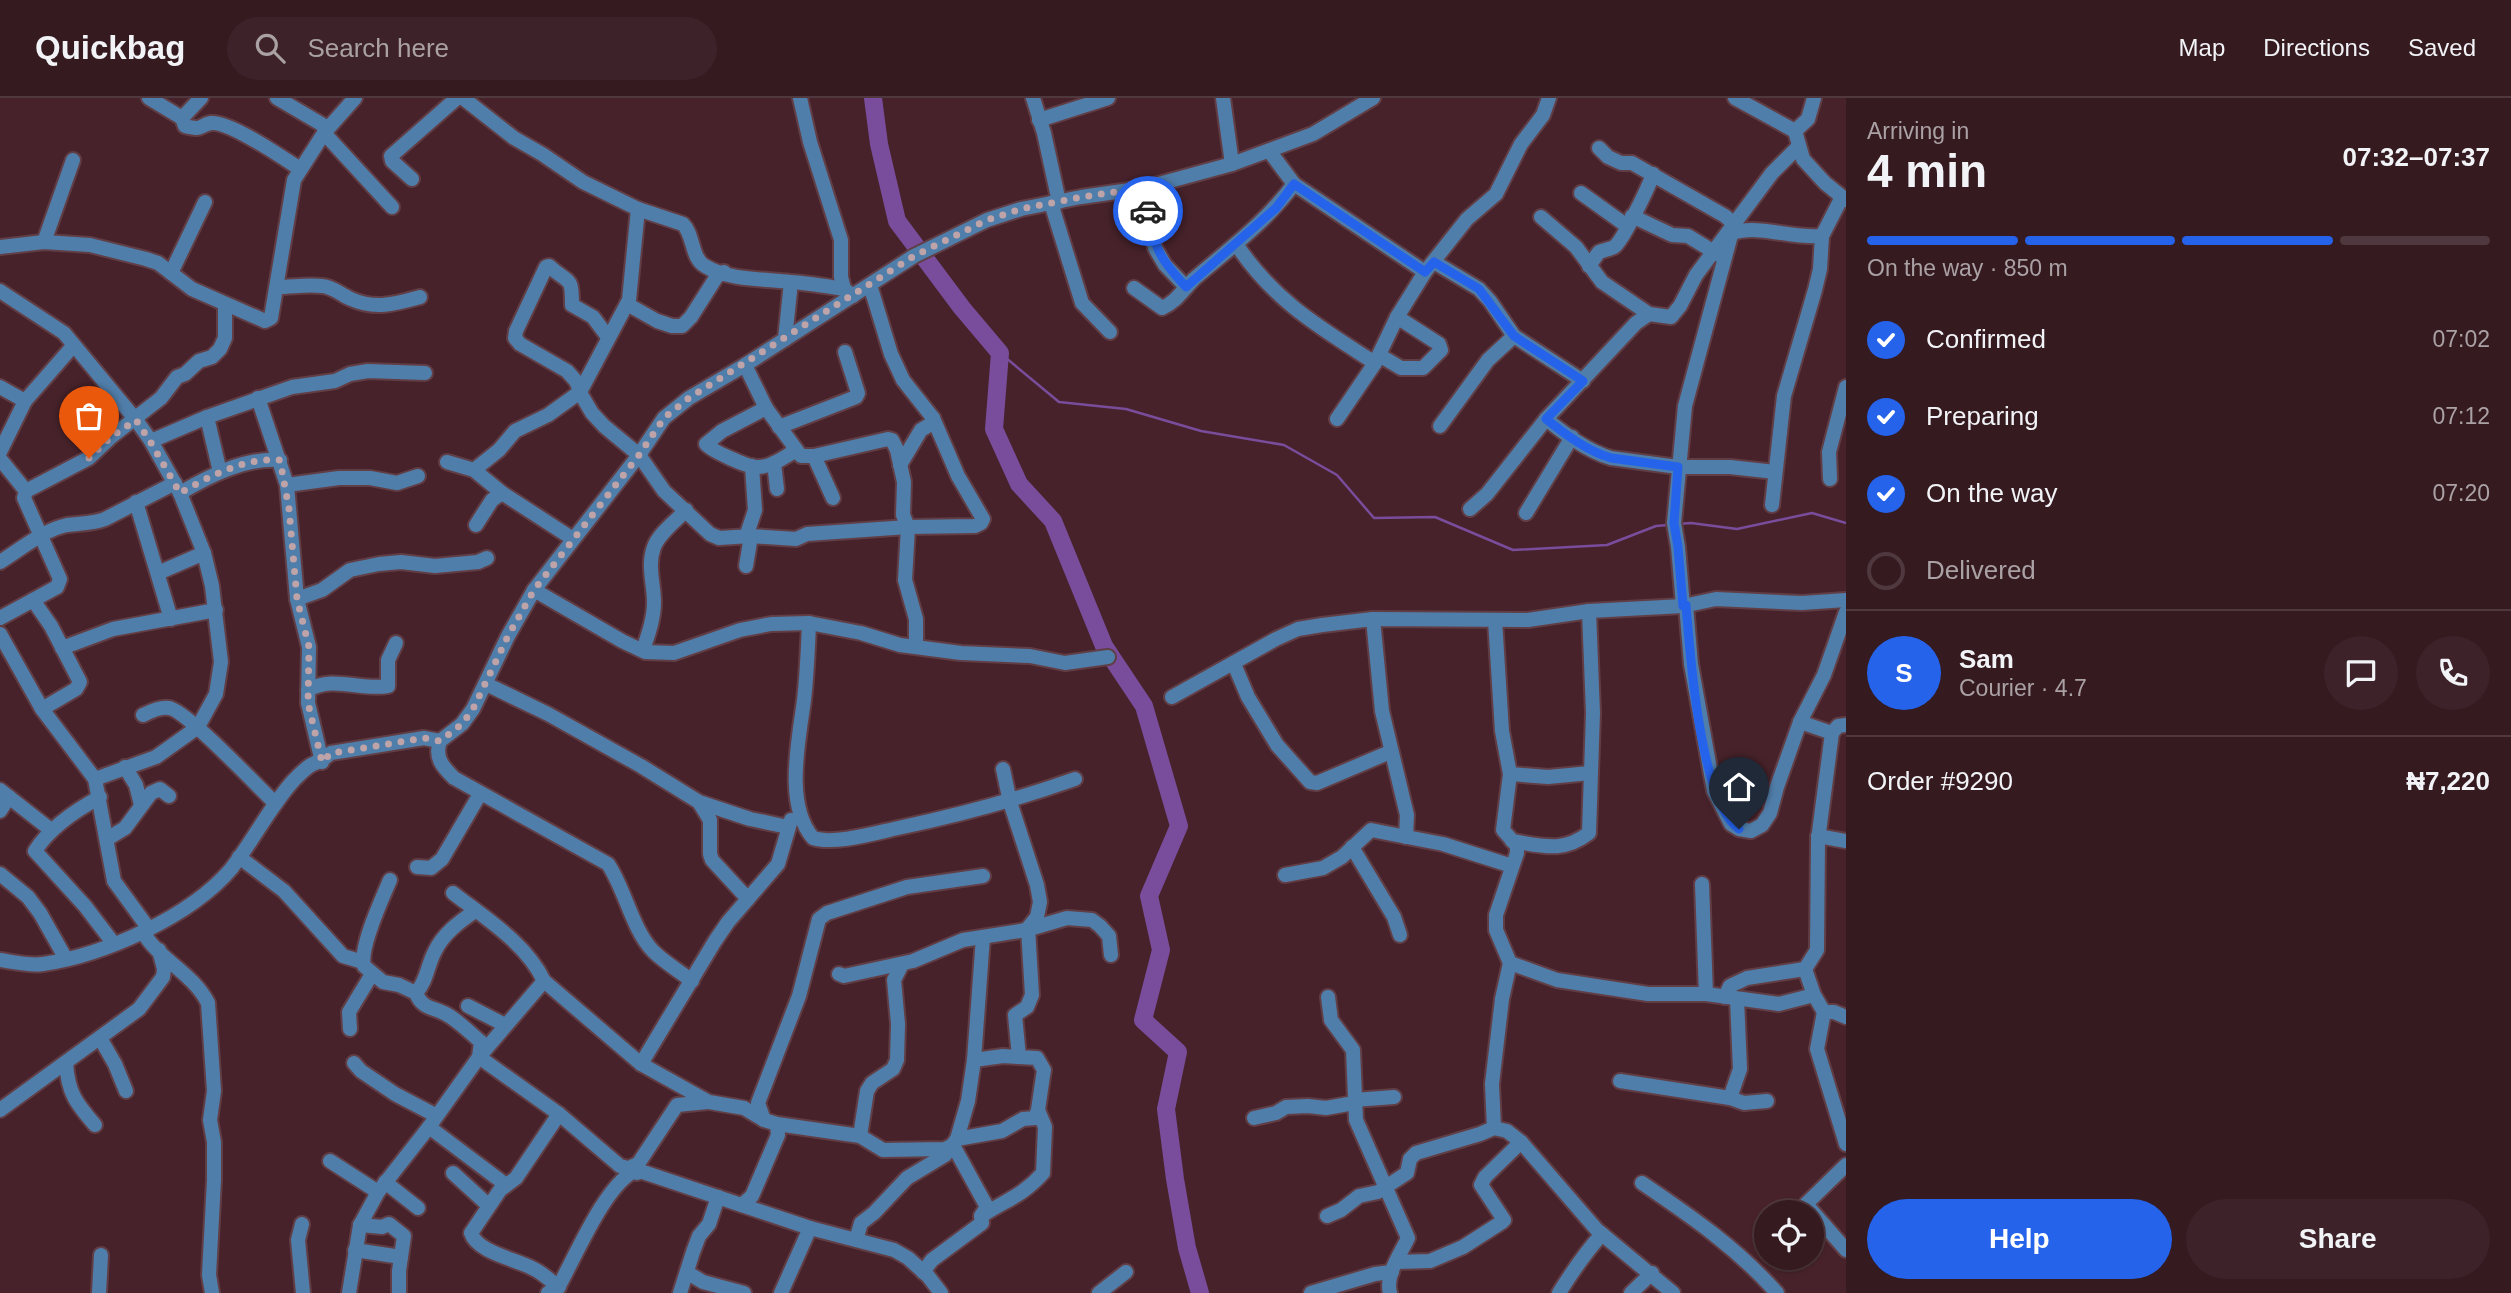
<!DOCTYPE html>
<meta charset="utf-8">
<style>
body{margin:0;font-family:Helvetica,sans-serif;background:#3d2329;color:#f1f3f6;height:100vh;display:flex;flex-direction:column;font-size:26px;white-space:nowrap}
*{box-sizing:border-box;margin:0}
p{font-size:23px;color:#aaa1a5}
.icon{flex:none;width:38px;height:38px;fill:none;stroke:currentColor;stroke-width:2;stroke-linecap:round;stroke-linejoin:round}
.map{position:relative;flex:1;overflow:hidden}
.sheet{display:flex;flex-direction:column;background:#351a20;width:665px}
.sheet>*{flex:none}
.fabs{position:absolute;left:1754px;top:1102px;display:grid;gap:14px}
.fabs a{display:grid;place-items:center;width:70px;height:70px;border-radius:50%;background:#351a20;box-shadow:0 2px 5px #0004,0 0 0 2px #4f383e;font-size:35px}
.pin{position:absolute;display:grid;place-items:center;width:60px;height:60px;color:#fff;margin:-72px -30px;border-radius:50% 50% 50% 0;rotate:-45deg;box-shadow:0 0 7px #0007}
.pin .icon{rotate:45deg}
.courier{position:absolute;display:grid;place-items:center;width:70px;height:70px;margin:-35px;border:5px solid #2563eb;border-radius:50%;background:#fff;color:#222;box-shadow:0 2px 9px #0007}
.head em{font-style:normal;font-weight:700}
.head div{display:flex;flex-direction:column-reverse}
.head{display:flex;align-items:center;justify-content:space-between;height:119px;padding:0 21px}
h1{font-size:46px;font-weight:700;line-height:52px}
.bar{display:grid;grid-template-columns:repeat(4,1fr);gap:10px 7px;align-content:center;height:84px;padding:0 21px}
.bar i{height:9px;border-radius:5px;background:#4f383e}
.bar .current{background:#2563eb}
.bar p{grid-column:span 4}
.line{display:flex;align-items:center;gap:18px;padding:0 21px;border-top:2px solid #4f383e}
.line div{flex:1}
.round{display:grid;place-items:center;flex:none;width:74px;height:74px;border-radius:37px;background:#3d2329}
ol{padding:0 21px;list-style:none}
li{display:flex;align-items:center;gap:21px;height:77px}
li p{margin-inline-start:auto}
li .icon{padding:7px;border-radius:50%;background:#2563eb;color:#fff;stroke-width:4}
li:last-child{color:#aaa1a5}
li i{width:38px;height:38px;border:4px solid #4f383e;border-radius:50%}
.primary-button{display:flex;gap:14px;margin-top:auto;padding:14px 21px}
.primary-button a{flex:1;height:80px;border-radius:42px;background:#2563eb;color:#fff;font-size:28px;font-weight:700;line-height:80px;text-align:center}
.primary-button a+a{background:#3d2329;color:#f1f3f6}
header{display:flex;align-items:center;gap:42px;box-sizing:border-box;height:98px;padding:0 35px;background:#351a20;border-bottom:2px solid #4f383e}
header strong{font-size:33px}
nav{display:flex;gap:38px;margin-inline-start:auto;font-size:24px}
.search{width:490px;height:63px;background:#3d2329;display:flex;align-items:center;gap:18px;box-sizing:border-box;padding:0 24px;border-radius:38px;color:#aaa1a5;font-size:26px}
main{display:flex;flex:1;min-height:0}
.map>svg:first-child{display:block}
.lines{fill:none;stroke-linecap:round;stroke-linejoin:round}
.stream{stroke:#794d9b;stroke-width:2.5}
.river{stroke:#794d9b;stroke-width:18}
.minor-casing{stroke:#613e45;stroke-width:18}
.minor{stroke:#507eaa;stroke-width:14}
.done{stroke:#bea3a8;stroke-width:7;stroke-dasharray:0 12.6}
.route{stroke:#2563eb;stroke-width:9}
</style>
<header>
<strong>Quickbag</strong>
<div class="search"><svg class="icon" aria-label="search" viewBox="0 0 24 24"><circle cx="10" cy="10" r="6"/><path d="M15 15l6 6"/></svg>Search here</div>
<nav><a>Map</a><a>Directions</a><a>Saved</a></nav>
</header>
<main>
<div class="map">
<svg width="1846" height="1195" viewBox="0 0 1846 1195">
<rect width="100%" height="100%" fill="#47222a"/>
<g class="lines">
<!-- stream -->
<g class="stream">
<path d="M 1000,255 L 1059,304 L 1126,311 L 1201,333 L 1284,347 L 1337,377 L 1374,420 L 1435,419 L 1513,452 L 1607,447 L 1656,428 L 1668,427"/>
<path d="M 1678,426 L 1691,425 L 1737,431 L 1812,415 L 1846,425"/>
</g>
<!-- river -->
<path class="river" d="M 873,0 L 879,46 L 897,123 L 962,210 L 1000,255 L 994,331 L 1019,386 L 1053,423 L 1104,548 L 1144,608 L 1179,728 L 1149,798 L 1161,852 L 1143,922 L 1178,954 L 1166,1011 L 1175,1081 L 1187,1150 L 1200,1195"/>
<defs>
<g id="minor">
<path d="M 149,0 L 182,20 L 185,28 C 204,33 199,27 211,25 C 230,23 283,60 300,71"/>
<path d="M 277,0 L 328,30"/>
<path d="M 463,0 L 514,40 L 542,56 L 583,84 L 638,111 L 683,126 C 694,137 691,160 705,168 C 727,182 765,181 790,184 C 808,185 826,188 844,191 L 853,198"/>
<path d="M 800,0 L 810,44 L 841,142 L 841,179 L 844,191"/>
<path d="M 1033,0 L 1044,35 L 1059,104"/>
<path d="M 1223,0 L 1232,66"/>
<path d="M 1735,0 L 1795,33 L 1803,61 L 1825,85 L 1846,102"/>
<path d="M 182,20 L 201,0"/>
<path d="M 1039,22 L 1108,0"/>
<path d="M 1795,33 L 1808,21 L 1814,0"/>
<path d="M 324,35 L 392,109"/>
<path d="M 1599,50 L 1608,59 L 1621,65 L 1632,65 L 1725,118 L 1734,126 L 1685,308 L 1674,425 L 1678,449 L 1683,508"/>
<path d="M 1270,54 L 1294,86 L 1425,174"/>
<path d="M 412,81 L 392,63 L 391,58 L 457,0"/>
<path d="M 1144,90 L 1155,150 L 1165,167 L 1186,189"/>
<path d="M 1581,95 L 1627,128"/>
<path d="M 1051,105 L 1082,205 L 1110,234"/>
<path d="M 1632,118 L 1672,137 L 1688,138 L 1719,157"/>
<path d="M 1541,119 L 1576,149 L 1602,184 L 1649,216 L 1671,219 L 1680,208 L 1696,177 L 1772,75 L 1799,48"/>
<path d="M 1732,135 C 1760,126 1791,141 1822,138"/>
<path d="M 44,144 L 73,62"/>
<path d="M 1236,146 C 1274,203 1319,229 1375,265"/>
<path d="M 0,149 L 44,144 L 90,147 L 146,161 L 158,165 L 192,191 L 265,223 L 271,220 L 294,82 L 324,35 L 355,0"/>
<path d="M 1434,164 L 1479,191 L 1490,203 L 1514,238 L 1583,283"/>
<path d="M 1589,168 L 1599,154 C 1604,152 1610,151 1614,149 C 1623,143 1649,88 1653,76"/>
<path d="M 171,175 L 205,104"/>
<path d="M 278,189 C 292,189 308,186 322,188 C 334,189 341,197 351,201 C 375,212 395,206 420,199"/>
<path d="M 1134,190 L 1162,210 C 1176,204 1183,192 1194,181 C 1229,151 1266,124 1294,86"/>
<path d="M 0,193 L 64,235 L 136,322 L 151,343 L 180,395 L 204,455 L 212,488 L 221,564 L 216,596 L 198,629 L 156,659 L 95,681"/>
<path d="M 627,206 L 657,223 L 672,228 L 682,228 L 691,219 L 717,178 L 724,174"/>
<path d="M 608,239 L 593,219 L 572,207 C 572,177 570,187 549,168 L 546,169 L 516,233 L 515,240 L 520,246 L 567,273 L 576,283 L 582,298 L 592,315 L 604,328 L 639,357 L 664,393 L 710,436 L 719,440 L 751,438 L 796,441 L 807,436 L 908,429 L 975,428 L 981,425 L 983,421 L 958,378 L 933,320 L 903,282 L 891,256 L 870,187"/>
<path d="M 785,241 L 791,184"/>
<path d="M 1379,257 L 1401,270 L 1423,270 L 1441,252 L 1439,246 L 1397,219"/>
<path d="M 745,267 L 766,310 L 801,358 L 814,358 L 888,341 L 892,342 L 897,352 L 904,384 L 903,417 L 908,429 L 905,482 L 916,521 L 916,547"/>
<path d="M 0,289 L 25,303"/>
<path d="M 258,300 L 287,387 L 297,501 L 309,549 L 308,605 L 322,664"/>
<path d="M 766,310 L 722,333 L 706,346 C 712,353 749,370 758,369 C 772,369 784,359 795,353"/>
<path d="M 207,319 L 220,374"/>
<path d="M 1337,321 L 1375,265 L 1397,219 L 1425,174 L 1467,121 L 1496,96 L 1521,46 L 1543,17 L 1549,0"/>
<path d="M 1546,321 C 1565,336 1587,353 1611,360 L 1678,369 L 1730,369 L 1775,374"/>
<path d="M 1440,328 L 1488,262 L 1514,238"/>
<path d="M 779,329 L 856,299 L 858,295 L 845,254"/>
<path d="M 151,343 L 207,319 L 292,289 L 335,283 L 350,276 L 368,273 L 425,275"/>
<path d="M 0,354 L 25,303 L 73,248"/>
<path d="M 814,358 L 833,400"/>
<path d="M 0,361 L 26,393 L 24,400 L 60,481 L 57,489 L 0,520"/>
<path d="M 447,364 L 474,372 L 502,395 L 573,441"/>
<path d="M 774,365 L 777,391"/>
<path d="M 900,367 L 921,332 L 931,326 L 933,320"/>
<path d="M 474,372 L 499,352 L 515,333 L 548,317 L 580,294 L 629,202 L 638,111"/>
<path d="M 1830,381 L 1829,354 L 1846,289"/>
<path d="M 287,387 L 339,380 L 370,380 L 397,385 L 418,378"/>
<path d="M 26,393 L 89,360 L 111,339 L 161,300 L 177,279 L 185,276 L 199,263 L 212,259 L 220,251 L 225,240 L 225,207"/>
<path d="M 180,395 C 209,378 246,359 280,362"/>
<path d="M 136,404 L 171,521"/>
<path d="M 1772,407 L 1784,298 L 1815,192 L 1820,171 L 1822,138 L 1842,99"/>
<path d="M 1470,411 L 1487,396 L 1546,321 L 1636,225 L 1649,216"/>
<path d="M 1526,415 L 1572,339"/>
<path d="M 476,427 L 492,402 L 502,395"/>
<path d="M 746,439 L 755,412 L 752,368"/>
<path d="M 0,464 C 21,451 43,432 67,427 C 81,425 92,426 105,421 L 175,385"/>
<path d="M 746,468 L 751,438"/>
<path d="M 158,475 L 204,455"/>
<path d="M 534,492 L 622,543 L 645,554 L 674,555 L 740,532 L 771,526 L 809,525 L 861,535 L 900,547 L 961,555 L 1030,558 L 1065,565 L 1108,559"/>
<path d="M 297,501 L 322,492 L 350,472 L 379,466 L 401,464 L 435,468 L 478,464 L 487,460"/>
<path d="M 33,502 L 51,528 L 80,584 L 76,591 L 42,611"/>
<path d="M 1686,507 L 1691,566 L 1714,693 L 1731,726 L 1739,731 L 1751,733 L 1762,727 L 1770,715 L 1777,689 L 1800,624 L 1824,577 L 1846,514"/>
<path d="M 1373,521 L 1382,613 L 1407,717 L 1406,739"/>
<path d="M 809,525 C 808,551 807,576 804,602 C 799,642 784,706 813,740 C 834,747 875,735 898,730 C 959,717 1016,702 1075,681"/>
<path d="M 0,536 L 42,611 L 95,681 L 114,783 L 149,831"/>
<path d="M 62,550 L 113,531 L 216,512"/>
<path d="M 643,552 C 648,537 654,521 654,504 C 654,486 647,467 654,449 C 659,435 676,423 686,412"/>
<path d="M 1234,566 L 1248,599 L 1277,647 L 1310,684 L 1317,685 L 1390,654"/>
<path d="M 486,586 L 548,616 L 641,668 L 699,704 L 750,721 L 788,729"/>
<path d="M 308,592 C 333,577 361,593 388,588 L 388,562 L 396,545"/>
<path d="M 1172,599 L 1276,541 L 1298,531 L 1322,527 L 1373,521 L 1528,522 L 1589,513 L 1683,508 L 1716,501 L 1802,505 L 1846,502"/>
<path d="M 143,617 C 152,613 159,609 169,610 C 186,612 258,689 275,705"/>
<path d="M 1800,624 L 1832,635"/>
<path d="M 1846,627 L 1838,628 L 1832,635 L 1818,742 L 1817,852 L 1805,871 L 1814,897 L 1824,914 L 1817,951 L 1846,1046"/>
<path d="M 440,643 C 434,660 443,669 454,680 L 608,766 C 625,791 632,831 653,853 C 664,864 679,873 692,883"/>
<path d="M 125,669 L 136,687 L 141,707"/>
<path d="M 1510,676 L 1548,679 L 1590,675"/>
<path d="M 0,692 L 51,732"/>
<path d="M 100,699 C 76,712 50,729 35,753 L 85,808 L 114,846"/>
<path d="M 699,704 L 710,722 L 710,756 L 712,762 L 748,801"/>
<path d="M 0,713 L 9,699"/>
<path d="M 1818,738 L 1846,743"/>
<path d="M 107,741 L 125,730 L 151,695 L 160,691 L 169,698"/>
<path d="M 1512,743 C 1543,748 1563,755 1589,735 L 1593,615 L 1589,513"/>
<path d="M 1352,749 L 1394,819 L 1400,837"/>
<path d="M 239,759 L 284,793 L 343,858 L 363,864"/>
<path d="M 417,769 L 431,770 L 442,761 L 480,696"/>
<path d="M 0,776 L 28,799 L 40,815 L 66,861"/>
<path d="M 1285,777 L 1323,770 L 1342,759 L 1371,732 L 1443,746 L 1512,768"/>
<path d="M 390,782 C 382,801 359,850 364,868 L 383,884 L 399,887 L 416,895 C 422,911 433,909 446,916 C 459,923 470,935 481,944 L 479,959 L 559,1016 L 620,1068 L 632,1071"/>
<path d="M 1702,786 L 1706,896"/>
<path d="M 453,795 C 485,820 526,845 544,883 L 641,966 L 709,1004 L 744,1010 L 764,1022 L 777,1026 L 860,1038 L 883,1052 L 945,1051 L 953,1047"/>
<path d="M 143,834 C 158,861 193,875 208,905 L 214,993 L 210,1022 L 214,1044 L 214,1082 L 209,1177 L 212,1195"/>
<path d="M 0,862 C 13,864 29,868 43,866 C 104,857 190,819 231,771 C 253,743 269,710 293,683 C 298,678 306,669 313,666 C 321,662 324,661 331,655 L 424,640 L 440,643 L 462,626 L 473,611 L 508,538 L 534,492 L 639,357 L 664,320 L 689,300 L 745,267 L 914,158 L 987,122 L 1021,111 L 1081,99 L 1144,90 L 1232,66 L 1313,36 L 1373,0"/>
<path d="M 1510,865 L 1557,882 L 1648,896 L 1706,896 L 1779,906 L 1814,897"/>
<path d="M 839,876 L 844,878 L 913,863 L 963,842 L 1026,832 L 1067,820 L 1092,822 L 1100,828 L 1109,838 L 1111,857"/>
<path d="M 416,895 C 427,883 427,868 435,853 C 443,836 459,824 475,813"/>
<path d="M 1328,899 L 1331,922 L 1353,952 L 1356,1022 L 1408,1140 C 1400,1157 1385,1177 1390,1195"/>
<path d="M 1725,899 L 1730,888 L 1747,880 L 1805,871"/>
<path d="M 468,908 L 505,927"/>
<path d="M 1824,914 L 1834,914 L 1846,919"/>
<path d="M 350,931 L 349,914 L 372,876"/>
<path d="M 100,940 L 115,966 L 126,993"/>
<path d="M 974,962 L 1003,958 L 1019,959"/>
<path d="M 66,965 C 68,995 76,1005 95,1027"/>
<path d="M 354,965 L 361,973 L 395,996 L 435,1017"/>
<path d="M 641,966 L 715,843 L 728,824 L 778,766 L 791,722"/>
<path d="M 1620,983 L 1730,1000 L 1744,1005 L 1767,1003"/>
<path d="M 1730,1000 L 1740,971 L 1737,901"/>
<path d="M 1354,1002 L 1394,999"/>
<path d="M 0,1012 L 139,911 L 163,879 L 164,871 L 159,852"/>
<path d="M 1254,1020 L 1276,1015 L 1286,1009 L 1308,1008 L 1326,1010 L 1354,1005"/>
<path d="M 764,1022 L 758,1005 L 799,898 L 819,821 L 827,815 L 907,789 L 983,778"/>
<path d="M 429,1029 L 506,1087"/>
<path d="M 1494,1030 L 1492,986 L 1502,901 L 1510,865 L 1496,832 L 1496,817 L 1517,755 L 1517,748 L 1503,732 L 1510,676 L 1502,633 L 1495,522"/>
<path d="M 860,1038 L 867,993 L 872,985 L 893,971 L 897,962 L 898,926 L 894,882 L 902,866"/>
<path d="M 957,1041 L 1002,1033 L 1023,1021 L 1035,1020 L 1038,1012 L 1043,978 L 1044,972 L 1037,960 L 1019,959 L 1015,917 L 1027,909 L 1032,897 L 1028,830 L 1037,819 L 1040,804 L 1037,787 L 1010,704 L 1003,671"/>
<path d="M 330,1063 L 378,1094"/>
<path d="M 1846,1067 L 1806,1106 L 1846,1152"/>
<path d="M 640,1073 L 810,1130 L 894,1152 L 908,1160 L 928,1178 L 941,1195"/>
<path d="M 453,1075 L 488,1107"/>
<path d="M 637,1075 L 634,1073 L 633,1068 L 638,1066 L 677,1007 L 708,1004"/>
<path d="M 385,1084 L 418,1110"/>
<path d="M 1642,1085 C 1692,1119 1737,1150 1777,1195"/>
<path d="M 742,1107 L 752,1098 L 778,1037 L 777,1026"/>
<path d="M 983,1117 C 1008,1101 1022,1098 1043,1075 L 1045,1029 L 1038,1012"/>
<path d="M 1327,1118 L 1341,1112 L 1359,1098 L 1378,1094 L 1407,1075 L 1410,1061 L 1416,1055 L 1480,1036 L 1494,1030 L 1507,1033 L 1521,1044 L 1597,1132 L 1673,1195"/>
<path d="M 302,1126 L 298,1142 L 303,1195"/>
<path d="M 360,1127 L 382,1129 L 389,1126 L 404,1138 L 399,1173 L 399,1195"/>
<path d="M 856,1142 L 861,1125 L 874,1115 L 907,1080 L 945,1057 L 957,1041 L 968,1003 L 974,962 L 983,839"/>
<path d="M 355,1152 L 401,1159"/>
<path d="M 1396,1164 L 1430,1163 L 1463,1149 L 1502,1124 L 1504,1122 L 1481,1087 L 1485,1079 L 1521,1044"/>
<path d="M 923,1174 L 932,1162 L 982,1125 L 981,1118 L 987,1109 L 953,1047"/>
<path d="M 688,1175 L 703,1184 L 744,1195"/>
<path d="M 99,1195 L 101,1157"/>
<path d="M 349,1195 L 360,1127 L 378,1094 L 429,1029 L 479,959 L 544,883"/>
<path d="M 548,1195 L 559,1189 C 550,1183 542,1174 532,1170 C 515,1161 477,1154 471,1135 L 500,1092 L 516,1080 L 559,1016"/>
<path d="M 555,1195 C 574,1163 602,1091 634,1073"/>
<path d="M 680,1195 L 693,1154 L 699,1138 L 709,1126 L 718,1099"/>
<path d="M 781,1195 L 810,1130"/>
<path d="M 1099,1195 L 1126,1174"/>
<path d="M 1311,1195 L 1375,1176 L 1392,1174"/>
<path d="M 1559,1195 C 1572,1174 1585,1155 1602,1136"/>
<path d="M 1631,1195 L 1652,1175"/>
</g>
</defs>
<!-- minor casing -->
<use href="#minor" class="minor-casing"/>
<!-- minor -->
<use href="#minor" class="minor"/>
</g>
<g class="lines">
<!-- done -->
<path class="done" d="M 89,360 L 111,339 L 136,322 L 150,343 L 180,395 C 210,378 246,359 280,362 L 289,411 L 297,501 L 309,549 L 308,605 L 322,664 L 331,655 L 352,652 L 424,640 L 440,643 L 462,626 L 473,611 L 508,538 L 534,492 L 639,357 L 664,320 L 689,300 L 914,158 L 987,122 L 1021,111 L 1081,99 L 1144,90 L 1148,113"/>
<!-- route -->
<path class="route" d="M 1148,113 C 1155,151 1159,160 1186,189 L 1276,110 L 1294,86 L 1425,174 L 1434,164 L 1479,191 L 1514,238 L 1583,283 L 1546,321 C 1565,336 1587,353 1611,360 L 1678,369 L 1674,425 L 1678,449 L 1683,508 L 1686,507 C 1690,555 1700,704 1739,731"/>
</g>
</svg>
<div class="fabs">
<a><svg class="icon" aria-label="locate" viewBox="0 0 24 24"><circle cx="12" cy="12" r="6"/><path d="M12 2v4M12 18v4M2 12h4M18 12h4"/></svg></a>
</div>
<div class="pin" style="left:89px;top:360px;background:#ea580c"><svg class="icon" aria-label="bag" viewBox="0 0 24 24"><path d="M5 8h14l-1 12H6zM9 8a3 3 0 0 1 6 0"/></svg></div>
<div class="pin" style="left:1739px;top:731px;background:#1f2937"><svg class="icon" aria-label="home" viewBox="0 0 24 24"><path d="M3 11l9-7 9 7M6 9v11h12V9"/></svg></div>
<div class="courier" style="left:1148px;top:113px"><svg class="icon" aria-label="car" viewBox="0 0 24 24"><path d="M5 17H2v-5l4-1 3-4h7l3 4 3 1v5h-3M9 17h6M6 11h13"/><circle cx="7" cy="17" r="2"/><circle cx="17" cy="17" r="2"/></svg></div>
</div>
<section class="sheet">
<div class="head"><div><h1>4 min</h1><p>Arriving in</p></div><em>07:32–07:37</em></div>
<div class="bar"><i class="current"></i><i class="current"></i><i class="current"></i><i></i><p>On the way · 850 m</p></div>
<ol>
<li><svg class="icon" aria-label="check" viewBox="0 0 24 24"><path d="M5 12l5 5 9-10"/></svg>Confirmed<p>07:02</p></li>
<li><svg class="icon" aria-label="check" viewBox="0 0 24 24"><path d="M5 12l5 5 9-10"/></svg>Preparing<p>07:12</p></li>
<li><svg class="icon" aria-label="check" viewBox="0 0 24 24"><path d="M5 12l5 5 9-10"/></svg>On the way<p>07:20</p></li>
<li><i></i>Delivered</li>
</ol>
<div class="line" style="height:126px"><b class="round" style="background:#2563eb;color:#fff">S</b><div><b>Sam</b><p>Courier · 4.7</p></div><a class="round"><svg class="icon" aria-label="chat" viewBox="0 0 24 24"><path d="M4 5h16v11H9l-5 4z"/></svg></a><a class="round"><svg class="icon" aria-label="phone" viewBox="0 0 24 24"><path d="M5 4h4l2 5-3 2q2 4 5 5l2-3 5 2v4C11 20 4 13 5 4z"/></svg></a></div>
<div class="line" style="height:91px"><div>Order #9290</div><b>₦7,220</b></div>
<div class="primary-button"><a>Help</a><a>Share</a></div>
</section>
</main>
